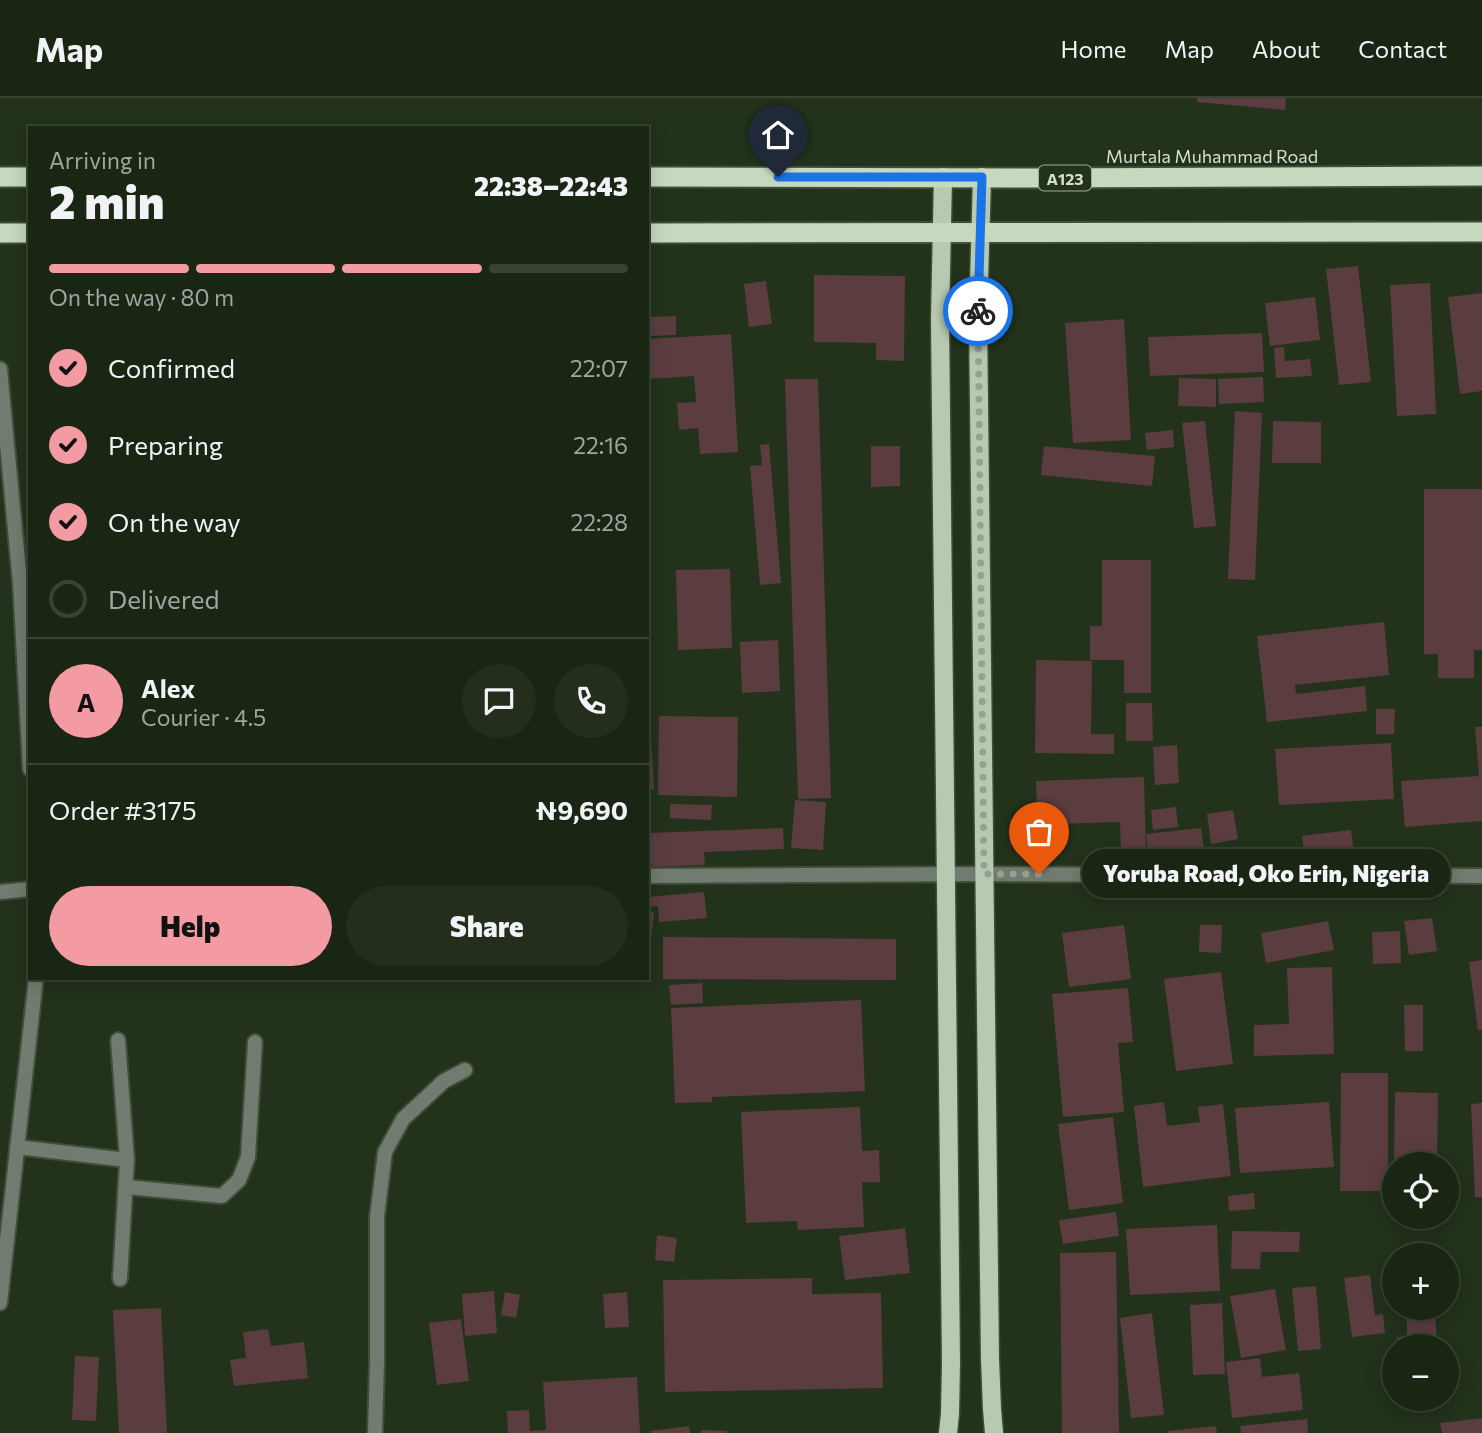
<!DOCTYPE html>
<meta charset="utf-8">
<style>
body{margin:0;font-family:Commissioner,sans-serif;background:#232e1d;color:#f1f3f6;height:100vh;display:flex;flex-direction:column;font-size:26px;white-space:nowrap}
*{box-sizing:border-box;margin:0}
p{font-size:23px;color:#9fa5a0}
.icon{flex:none;width:38px;height:38px;fill:none;stroke:currentColor;stroke-width:2;stroke-linecap:round;stroke-linejoin:round}
.map{position:relative;flex:1;overflow:hidden}
.details{position:absolute;left:28px;top:28px;width:621px;height:854px;display:flex;flex-direction:column;background:#1a2614;border-radius:0px;box-shadow:0 4px 18px #0003,0 0 0 2px #384334}
.details>*{flex:none}
.controls{position:absolute;left:1382px;top:1054px;display:grid;gap:14px}
.controls a{display:grid;place-items:center;width:77px;height:77px;border-radius:50%;background:#1a2614;box-shadow:0 4px 18px #0003,0 0 0 2px #384334;font-size:35px}
.pin{position:absolute;display:grid;place-items:center;width:60px;height:60px;color:#fff;margin:-72px -30px;border-radius:50% 50% 50% 0;rotate:-45deg;box-shadow:0 0 7px #0007}
.pin .icon{rotate:45deg}
.courier{position:absolute;display:grid;place-items:center;width:70px;height:70px;margin:-35px;border:5px solid #1a73e8;border-radius:50%;background:#fff;color:#222;box-shadow:0 2px 9px #0007}
.bubble{position:absolute;height:49px;border-radius:24px;background:#1a2614;box-shadow:0 4px 18px #0003,0 0 0 2px #384334;font-size:23px;font-weight:800;line-height:49px;text-align:center}
.headline em{font-style:normal;font-weight:800}
.headline div{display:flex;flex-direction:column-reverse}
.headline{display:flex;align-items:center;justify-content:space-between;height:119px;padding:0 21px}
h1{font-size:46px;font-weight:800;line-height:52px}
.bar{display:grid;grid-template-columns:repeat(4,1fr);gap:10px 7px;align-content:center;height:84px;padding:0 21px}
.bar i{height:9px;border-radius:5px;background:#384334}
.bar .selected{background:#f49aa3}
.bar p{grid-column:span 4}
.line{display:flex;align-items:center;gap:18px;padding:0 21px;border-top:2px solid #384334}
.line div{flex:1}
.round{display:grid;place-items:center;flex:none;width:74px;height:74px;border-radius:37px;background:#232e1d}
ol{padding:0 21px;list-style:none}
li{display:flex;align-items:center;gap:21px;height:77px}
li p{margin-inline-start:auto}
li .icon{padding:7px;border-radius:50%;background:#f49aa3;color:#111;stroke-width:4}
li:last-child{color:#9fa5a0}
li i{width:38px;height:38px;border:4px solid #384334;border-radius:50%}
.button{display:flex;gap:14px;margin-top:auto;padding:14px 21px}
.button a{flex:1;height:80px;border-radius:42px;background:#f49aa3;color:#111;font-size:28px;font-weight:800;line-height:80px;text-align:center}
.button a+a{background:#232e1d;color:#f1f3f6}
header{display:flex;align-items:center;gap:42px;box-sizing:border-box;height:98px;padding:0 35px;background:#1a2614;border-bottom:2px solid #384334}
header strong{font-size:33px}
nav{display:flex;gap:38px;margin-inline-start:auto;font-size:24px}
.map>svg:first-child{display:block}
.building{fill:#5b3c3f}
.lines{fill:none;stroke-linecap:round;stroke-linejoin:round}
.service-casing{stroke:#3e4e38;stroke-width:18}
.minor-casing{stroke:#3e4e38;stroke-width:18}
.primary-casing{stroke:#3e4e38;stroke-width:21}
.trunk-casing{stroke:#3e4e38;stroke-width:23}
.service{stroke:#727b6f;stroke-width:14}
.minor{stroke:#727b6f;stroke-width:14}
.primary{stroke:#b8c9b1;stroke-width:18}
.trunk{stroke:#c6d8be;stroke-width:19}
.done{stroke:#96a291;stroke-width:7;stroke-dasharray:0 12.6}
.route{stroke:#1a73e8;stroke-width:9}
.labels{text-anchor:middle;dominant-baseline:central;stroke-width:5;stroke-linejoin:round;paint-order:stroke}
.shield{fill:#22321b;stroke:#9fab9a;stroke-width:2}
.shield-label{font-size:16px;font-weight:bold;fill:#d4dfd1}
.street-label{font-size:18px;fill:#d4dfd1;stroke:#22321b}
</style>
<header>
<strong>Map</strong>
<nav><a>Home</a><a>Map</a><a>About</a><a>Contact</a></nav>
</header>
<div class="map">
<svg width="1482" height="1335" viewBox="0 0 1482 1335">
<rect width="100%" height="100%" fill="#22321b"/>
<!-- building -->
<g class="building">
<path d="M 1197,0 L 1286,0 L 1285,12 L 1197,4 Z"/>
<path d="M 1358,168 L 1371,284 L 1339,287 L 1326,171 Z"/>
<path d="M 814,177 L 905,178 L 904,263 L 876,262 L 876,245 L 814,244 Z"/>
<path d="M 766,183 L 772,226 L 749,229 L 744,186 Z"/>
<path d="M 1430,185 L 1436,316 L 1397,318 L 1390,187 Z"/>
<path d="M 1482,195 L 1482,293 L 1460,296 L 1448,199 Z"/>
<path d="M 1315,199 L 1320,242 L 1270,248 L 1265,205 Z"/>
<path d="M 676,218 L 676,237 L 648,238 L 648,219 Z"/>
<path d="M 1124,221 L 1131,342 L 1073,345 L 1065,225 Z"/>
<path d="M 1262,235 L 1264,274 L 1150,278 L 1148,239 Z"/>
<path d="M 731,236 L 738,354 L 700,356 L 698,330 L 679,332 L 677,305 L 696,304 L 694,278 L 648,281 L 648,241 Z"/>
<path d="M 1284,249 L 1285,263 L 1310,261 L 1312,278 L 1276,280 L 1274,250 Z"/>
<path d="M 1263,279 L 1264,304 L 1219,306 L 1218,281 Z"/>
<path d="M 1179,280 L 1216,281 L 1216,309 L 1178,308 Z"/>
<path d="M 785,281 L 818,281 L 831,700 L 798,701 Z"/>
<path d="M 1235,313 L 1262,315 L 1255,482 L 1228,481 Z"/>
<path d="M 1205,323 L 1216,428 L 1194,430 L 1182,325 Z"/>
<path d="M 1273,323 L 1321,324 L 1321,365 L 1272,365 Z"/>
<path d="M 1173,332 L 1174,349 L 1147,352 L 1145,335 Z"/>
<path d="M 769,346 L 781,485 L 760,487 L 750,368 L 762,367 L 760,347 Z"/>
<path d="M 871,348 L 900,348 L 900,388 L 871,389 Z"/>
<path d="M 1044,348 L 1155,358 L 1152,388 L 1041,377 Z"/>
<path d="M 1424,391 L 1482,391 L 1482,552 L 1474,552 L 1474,580 L 1438,580 L 1438,556 L 1424,556 Z"/>
<path d="M 1102,462 L 1151,462 L 1151,595 L 1124,595 L 1124,562 L 1090,562 L 1090,528 L 1102,528 Z"/>
<path d="M 730,471 L 732,550 L 678,552 L 676,472 Z"/>
<path d="M 1384,524 L 1389,577 L 1295,587 L 1296,596 L 1365,588 L 1367,613 L 1267,624 L 1257,538 Z"/>
<path d="M 778,542 L 780,593 L 742,595 L 740,544 Z"/>
<path d="M 1036,562 L 1092,563 L 1091,636 L 1114,636 L 1114,656 L 1035,655 Z"/>
<path d="M 1126,605 L 1152,605 L 1153,643 L 1126,643 Z"/>
<path d="M 1376,611 L 1395,611 L 1394,636 L 1376,636 Z"/>
<path d="M 659,618 L 738,619 L 737,699 L 658,697 Z"/>
<path d="M 1475,629 L 1482,629 L 1482,723 L 1405,729 L 1401,683 L 1479,678 Z"/>
<path d="M 651,640 L 654,691 L 648,691 L 648,641 Z"/>
<path d="M 1391,645 L 1394,701 L 1279,707 L 1275,651 Z"/>
<path d="M 1177,647 L 1179,685 L 1155,687 L 1153,649 Z"/>
<path d="M 1144,679 L 1146,754 L 1121,755 L 1120,724 L 1058,726 L 1058,744 L 1038,744 L 1036,683 Z"/>
<path d="M 795,702 L 826,704 L 823,752 L 791,750 Z"/>
<path d="M 670,706 L 712,707 L 711,722 L 670,720 Z"/>
<path d="M 1176,709 L 1178,729 L 1153,732 L 1151,712 Z"/>
<path d="M 1233,712 L 1238,741 L 1211,746 L 1207,716 Z"/>
<path d="M 783,730 L 784,751 L 704,754 L 705,767 L 648,769 L 648,735 Z"/>
<path d="M 1201,730 L 1204,752 L 1149,759 L 1146,736 Z"/>
<path d="M 1351,732 L 1354,755 L 1305,762 L 1302,738 Z"/>
<path d="M 704,794 L 707,820 L 659,824 L 658,808 L 648,809 L 648,799 Z"/>
<path d="M 648,814 L 654,814 L 651,842 L 648,841 Z"/>
<path d="M 1432,820 L 1437,853 L 1409,857 L 1404,823 Z"/>
<path d="M 1328,823 L 1334,852 L 1266,865 L 1261,835 Z"/>
<path d="M 1124,827 L 1131,881 L 1069,889 L 1062,835 Z"/>
<path d="M 1200,827 L 1222,827 L 1221,855 L 1199,854 Z"/>
<path d="M 1400,833 L 1401,865 L 1373,866 L 1372,834 Z"/>
<path d="M 663,839 L 896,841 L 896,882 L 663,881 Z"/>
<path d="M 1482,862 L 1482,932 L 1478,933 L 1469,864 Z"/>
<path d="M 1332,869 L 1334,956 L 1254,958 L 1254,927 L 1289,926 L 1287,870 Z"/>
<path d="M 1221,874 L 1233,966 L 1176,973 L 1164,881 Z"/>
<path d="M 702,885 L 703,905 L 671,907 L 669,887 Z"/>
<path d="M 1128,890 L 1133,944 L 1118,945 L 1124,1014 L 1063,1019 L 1052,896 Z"/>
<path d="M 861,902 L 865,993 L 712,999 L 712,1004 L 675,1005 L 671,910 Z"/>
<path d="M 1404,907 L 1423,907 L 1423,953 L 1405,953 Z"/>
<path d="M 1341,975 L 1388,975 L 1388,1093 L 1340,1093 Z"/>
<path d="M 1395,994 L 1438,995 L 1437,1066 L 1394,1066 Z"/>
<path d="M 1164,1004 L 1167,1028 L 1200,1024 L 1198,1009 L 1223,1006 L 1231,1078 L 1143,1089 L 1134,1008 Z"/>
<path d="M 1329,1004 L 1334,1069 L 1240,1075 L 1235,1010 Z"/>
<path d="M 1482,1005 L 1482,1099 L 1475,1099 L 1471,1006 Z"/>
<path d="M 860,1009 L 862,1053 L 879,1052 L 880,1084 L 862,1084 L 864,1129 L 798,1132 L 797,1123 L 746,1125 L 741,1014 Z"/>
<path d="M 1113,1019 L 1123,1105 L 1069,1112 L 1058,1026 Z"/>
<path d="M 1254,1095 L 1255,1111 L 1229,1113 L 1228,1098 Z"/>
<path d="M 1116,1114 L 1119,1138 L 1063,1146 L 1059,1122 Z"/>
<path d="M 1217,1127 L 1220,1193 L 1130,1197 L 1126,1131 Z"/>
<path d="M 905,1130 L 910,1175 L 845,1182 L 839,1138 Z"/>
<path d="M 1232,1133 L 1300,1134 L 1299,1154 L 1261,1154 L 1260,1171 L 1231,1171 Z"/>
<path d="M 657,1137 L 677,1140 L 674,1164 L 655,1162 Z"/>
<path d="M 1116,1154 L 1119,1335 L 1062,1335 L 1060,1155 Z"/>
<path d="M 1370,1177 L 1375,1217 L 1383,1216 L 1385,1235 L 1352,1239 L 1344,1180 Z"/>
<path d="M 812,1180 L 812,1196 L 881,1195 L 883,1290 L 665,1294 L 663,1182 Z"/>
<path d="M 1316,1188 L 1321,1251 L 1298,1253 L 1292,1190 Z"/>
<path d="M 1275,1191 L 1286,1252 L 1241,1260 L 1230,1198 Z"/>
<path d="M 494,1193 L 497,1235 L 465,1238 L 462,1196 Z"/>
<path d="M 505,1194 L 520,1197 L 516,1220 L 501,1217 Z"/>
<path d="M 627,1194 L 629,1229 L 605,1230 L 603,1196 Z"/>
<path d="M 1222,1205 L 1225,1276 L 1193,1277 L 1190,1207 Z"/>
<path d="M 161,1210 L 167,1335 L 119,1335 L 113,1212 Z"/>
<path d="M 1152,1215 L 1164,1317 L 1131,1320 L 1120,1220 Z"/>
<path d="M 1435,1215 L 1437,1248 L 1397,1248 L 1397,1239 L 1407,1239 L 1407,1216 Z"/>
<path d="M 461,1221 L 469,1283 L 437,1287 L 429,1225 Z"/>
<path d="M 268,1231 L 271,1248 L 304,1244 L 308,1280 L 234,1288 L 230,1262 L 246,1260 L 243,1234 Z"/>
<path d="M 75,1258 L 99,1259 L 96,1323 L 72,1322 Z"/>
<path d="M 1260,1260 L 1262,1279 L 1299,1275 L 1303,1312 L 1232,1320 L 1226,1264 Z"/>
<path d="M 637,1279 L 640,1335 L 508,1335 L 507,1313 L 529,1312 L 530,1333 L 546,1332 L 543,1284 Z"/>
<path d="M 1482,1320 L 1482,1335 L 1442,1335 L 1440,1325 Z"/>
<path d="M 1307,1321 L 1308,1335 L 1241,1335 L 1240,1328 Z"/>
<path d="M 689,1328 L 690,1335 L 651,1335 L 650,1333 Z"/>
<path d="M 1216,1328 L 1217,1335 L 1168,1335 L 1168,1333 Z"/>
<path d="M 701,1332 L 727,1333 L 727,1335 L 701,1335 Z"/>
</g>
<g class="lines">
<defs>
<g id="service">
<path d="M 118,942 L 127,1062 L 120,1181"/>
<path d="M 17,1049 L 127,1062"/>
<path d="M 126,1089 L 222,1098 L 239,1082 L 248,1059 L 255,944"/>
<path d="M 375,1335 L 377,1263 L 377,1119 L 385,1054 L 403,1021 L 444,983 L 465,972"/>
</g>
<g id="minor">
<path d="M 0,271 L 20,485 L 30,671"/>
<path d="M 648,778 L 984,776 L 1482,778"/>
<path d="M 0,794 L 30,791"/>
<path d="M 0,1205 L 36,880"/>
</g>
<g id="primary">
<path d="M 943,79 L 940,221 L 951,1265 L 950,1316 L 948,1335"/>
<path d="M 982,79 L 978,219 L 990,1261 L 992,1311 L 994,1335"/>
</g>
<g id="trunk">
<path d="M 0,79 L 30,79"/>
<path d="M 648,79 L 1034,80 L 1482,78"/>
<path d="M 0,135 L 30,135"/>
<path d="M 648,135 L 1482,134"/>
</g>
</defs>
<!-- service casing -->
<use href="#service" class="service-casing"/>
<!-- minor casing -->
<use href="#minor" class="minor-casing"/>
<!-- primary casing -->
<use href="#primary" class="primary-casing"/>
<!-- trunk casing -->
<use href="#trunk" class="trunk-casing"/>
<!-- service -->
<use href="#service" class="service"/>
<!-- minor -->
<use href="#minor" class="minor"/>
<!-- primary -->
<use href="#primary" class="primary"/>
<!-- trunk -->
<use href="#trunk" class="trunk"/>
</g>
<g class="lines">
<!-- done -->
<path class="done" d="M 978,213 L 984,776 L 1039,776"/>
<!-- route -->
<path class="route" d="M 778,79 L 982,79 L 978,213"/>
</g>
<g class="labels">
<!-- shield labels -->
<rect class="shield" x="1039" y="67.5" width="52" height="25" rx="5"/>
<g class="shield-label">
<text x="1065" y="80">A123</text>
</g>
<!-- street labels -->
<g class="street-label">
<text x="1212" y="58">Murtala Muhammad Road</text>
</g>
</g>
</svg>
<div class="controls">
<a><svg class="icon" aria-label="locate" viewBox="0 0 24 24"><circle cx="12" cy="12" r="6"/><path d="M12 2v4M12 18v4M2 12h4M18 12h4"/></svg></a>
<a>+</a>
<a>−</a>
</div>
<div class="pin" style="left:1039px;top:776px;background:#ea580c"><svg class="icon" aria-label="bag" viewBox="0 0 24 24"><path d="M5 8h14l-1 12H6zM9 8a3 3 0 0 1 6 0"/></svg></div>
<div class="pin" style="left:778px;top:79px;background:#1f2937"><svg class="icon" aria-label="home" viewBox="0 0 24 24"><path d="M3 11l9-7 9 7M6 9v11h12V9"/></svg></div>
<div class="courier" style="left:978px;top:213px"><svg class="icon" aria-label="bike" viewBox="0 0 24 24"><circle cx="6" cy="16" r="4"/><circle cx="18" cy="16" r="4"/><path d="M6 16l4-8h5l3 8M10 8l3 8H6M13 5h3"/></svg></div>
<div class="bubble" style="left:1082px;top:751px;width:368px">Yoruba Road, Oko Erin, Nigeria</div>
<section class="details">
<div class="headline"><div><h1>2 min</h1><p>Arriving in</p></div><em>22:38–22:43</em></div>
<div class="bar"><i class="selected"></i><i class="selected"></i><i class="selected"></i><i></i><p>On the way · 80 m</p></div>
<ol>
<li><svg class="icon" aria-label="check" viewBox="0 0 24 24"><path d="M5 12l5 5 9-10"/></svg>Confirmed<p>22:07</p></li>
<li><svg class="icon" aria-label="check" viewBox="0 0 24 24"><path d="M5 12l5 5 9-10"/></svg>Preparing<p>22:16</p></li>
<li><svg class="icon" aria-label="check" viewBox="0 0 24 24"><path d="M5 12l5 5 9-10"/></svg>On the way<p>22:28</p></li>
<li><i></i>Delivered</li>
</ol>
<div class="line" style="height:126px"><b class="round" style="background:#f49aa3;color:#111">A</b><div><b>Alex</b><p>Courier · 4.5</p></div><a class="round"><svg class="icon" aria-label="chat" viewBox="0 0 24 24"><path d="M4 5h16v11H9l-5 4z"/></svg></a><a class="round"><svg class="icon" aria-label="phone" viewBox="0 0 24 24"><path d="M5 4h4l2 5-3 2q2 4 5 5l2-3 5 2v4C11 20 4 13 5 4z"/></svg></a></div>
<div class="line" style="height:91px"><div>Order #3175</div><b>₦9,690</b></div>
<div class="button"><a>Help</a><a>Share</a></div>
</section>
</div>
